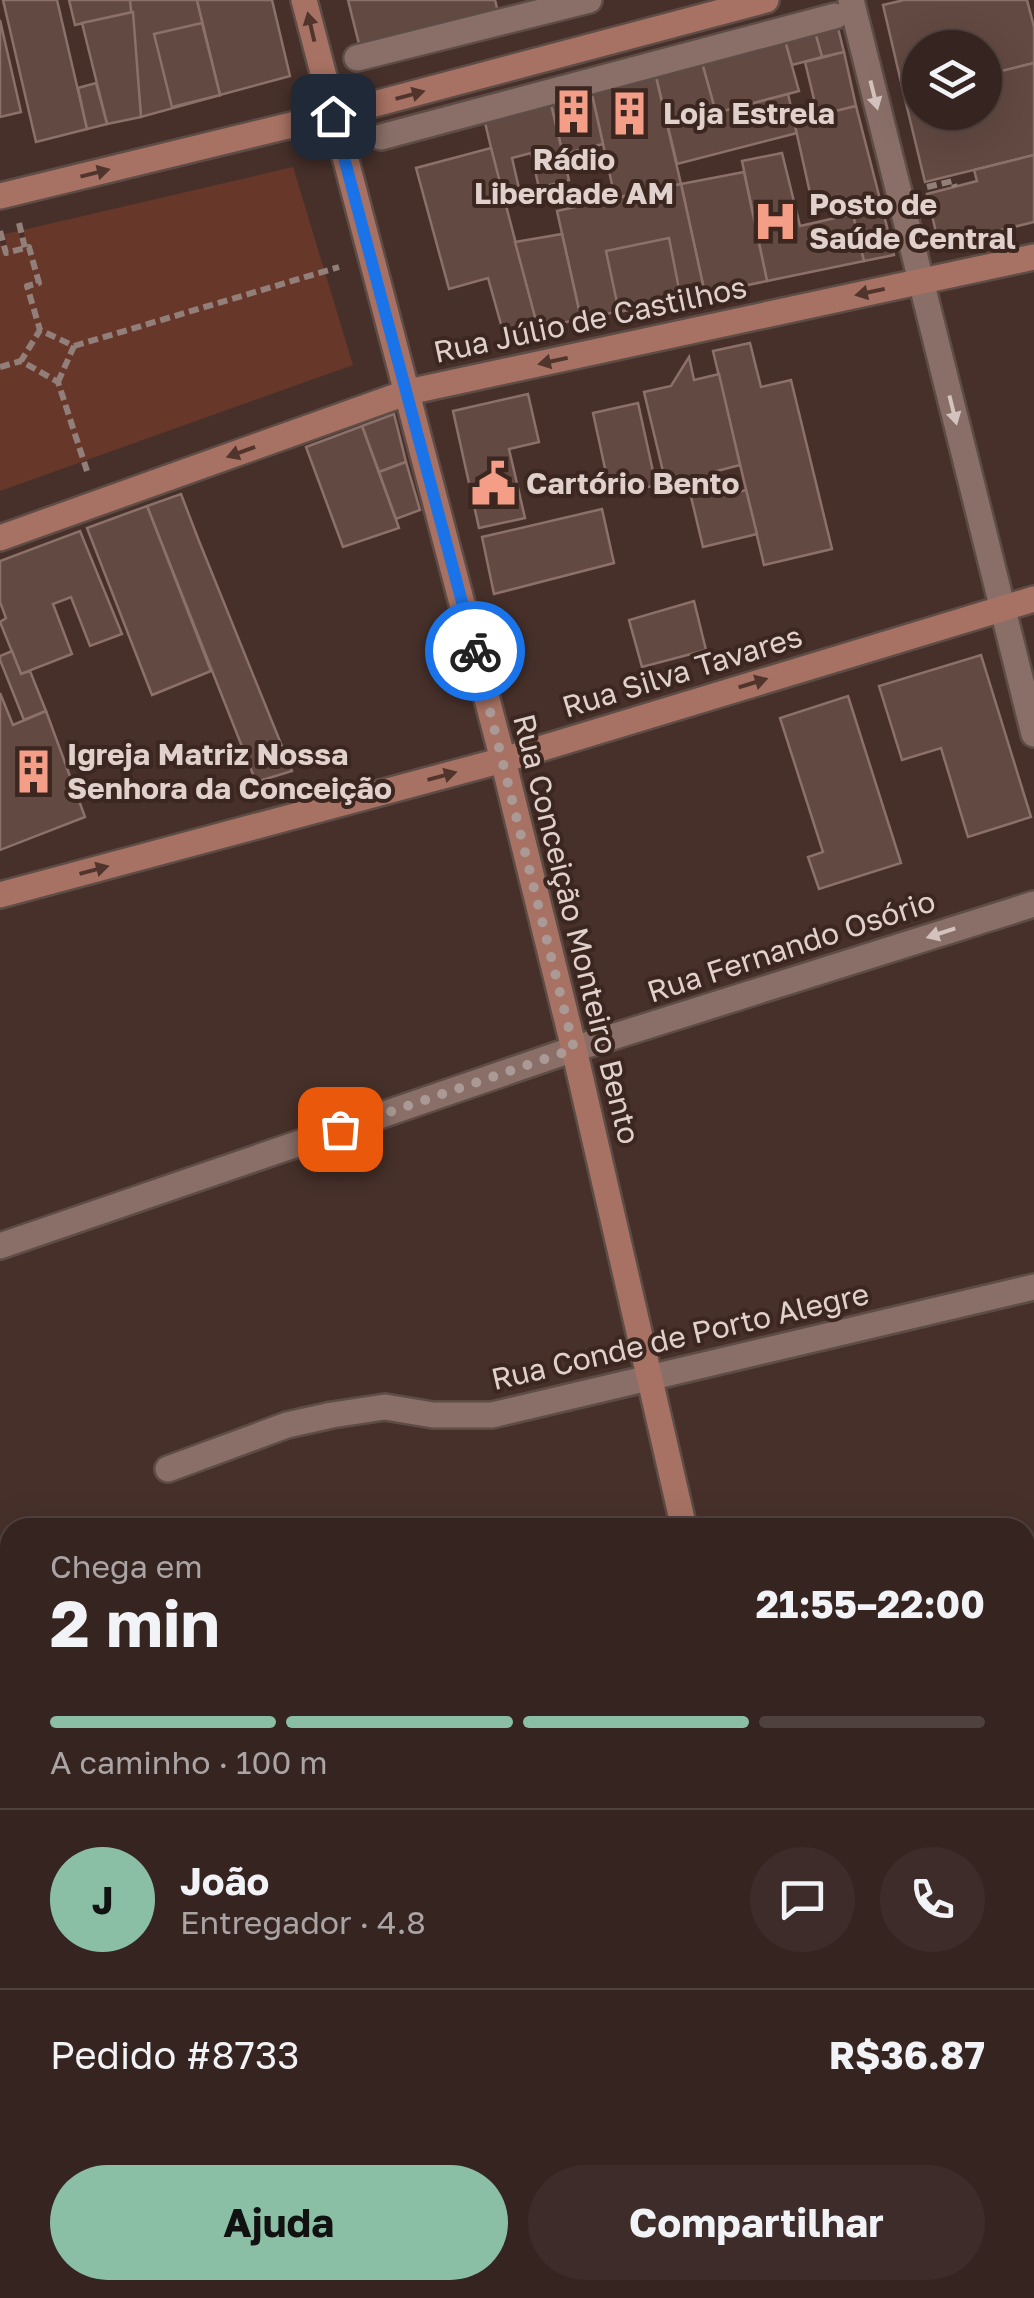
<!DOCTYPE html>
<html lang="pt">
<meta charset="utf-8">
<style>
body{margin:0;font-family:"Golos Text",sans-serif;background:#3d2c29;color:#f1f3f6;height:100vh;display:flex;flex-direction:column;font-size:38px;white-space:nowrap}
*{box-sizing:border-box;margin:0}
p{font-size:32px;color:#aaa4a5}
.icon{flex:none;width:55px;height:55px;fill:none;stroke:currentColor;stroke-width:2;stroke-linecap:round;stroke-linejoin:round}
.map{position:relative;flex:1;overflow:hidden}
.drawer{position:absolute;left:0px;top:1518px;width:1035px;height:782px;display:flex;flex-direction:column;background:#352420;border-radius:30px 30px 0 0;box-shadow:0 10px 40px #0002,0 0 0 2px #4f413e}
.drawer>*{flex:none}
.tools{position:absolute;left:902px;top:30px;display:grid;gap:20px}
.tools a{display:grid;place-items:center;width:100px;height:100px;border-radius:50%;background:#352420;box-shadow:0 10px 40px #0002,0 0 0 2px #4f413e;font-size:50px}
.pin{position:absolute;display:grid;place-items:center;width:85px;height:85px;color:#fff;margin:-42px;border-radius:20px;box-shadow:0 5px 15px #0006}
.courier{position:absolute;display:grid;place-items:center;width:100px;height:100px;margin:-50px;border:8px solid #1a73e8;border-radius:50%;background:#fff;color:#222;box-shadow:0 2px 12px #0007}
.summary em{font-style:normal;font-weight:700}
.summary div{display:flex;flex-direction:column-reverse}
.summary{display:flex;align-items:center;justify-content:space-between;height:170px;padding:0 50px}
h1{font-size:65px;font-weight:700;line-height:75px}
.bar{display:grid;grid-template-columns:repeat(4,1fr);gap:15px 10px;align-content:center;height:120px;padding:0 50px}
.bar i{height:12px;border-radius:8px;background:#4f413e}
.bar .selected{background:#8abfa5}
.bar p{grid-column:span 4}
.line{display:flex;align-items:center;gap:25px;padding:0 50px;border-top:2px solid #4f413e}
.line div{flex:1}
.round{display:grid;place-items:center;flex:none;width:105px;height:105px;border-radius:52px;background:#3d2c29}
.action{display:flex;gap:20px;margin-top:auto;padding:20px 50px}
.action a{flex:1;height:115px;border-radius:60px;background:#8abfa5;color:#111;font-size:40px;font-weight:700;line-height:115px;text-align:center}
.action a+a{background:#3d2c29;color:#f1f3f6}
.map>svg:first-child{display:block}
.green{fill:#67382a}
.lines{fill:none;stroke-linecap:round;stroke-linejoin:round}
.stream{stroke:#a45d49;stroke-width:11}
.building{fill:#624942;stroke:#8c716a;stroke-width:2.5}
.street-casing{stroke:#5e4c46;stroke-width:30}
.secondary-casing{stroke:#5e4c46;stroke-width:30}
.path{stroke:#927f7a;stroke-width:6;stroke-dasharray:10 5;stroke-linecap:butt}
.street{stroke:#896f67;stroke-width:25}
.secondary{stroke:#a77263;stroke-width:25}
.oneway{fill:#51352d}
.oneway2{fill:#d3c2be}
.done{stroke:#aa9994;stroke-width:10;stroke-dasharray:0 18}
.route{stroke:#1a73e8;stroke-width:12}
.labels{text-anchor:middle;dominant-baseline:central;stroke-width:8;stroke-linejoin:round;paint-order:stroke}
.poi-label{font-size:30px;font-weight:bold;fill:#e0d1cd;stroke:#3c2620;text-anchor:start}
.street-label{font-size:30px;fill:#e0d1cd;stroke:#3c2620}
</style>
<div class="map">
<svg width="1034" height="2298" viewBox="0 0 1034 2298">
<rect width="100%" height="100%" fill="#47302a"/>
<!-- green -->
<g class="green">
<path d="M 293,167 L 353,365 L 0,491 L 0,242 L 3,252 L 8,251 L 4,234 L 18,231 L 23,247 L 27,246 L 23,230 Z"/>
<path d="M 0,1892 L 10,1908 L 10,2290 L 638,2290 L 631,2298 L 0,2298 Z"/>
</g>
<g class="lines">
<!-- stream -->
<g class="stream">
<path d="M 1025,2276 L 1034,2275"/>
<path d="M 865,2298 L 915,2290"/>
</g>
</g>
<!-- building -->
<g class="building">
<path d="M 3,0 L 57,0 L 87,129 L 36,142 Z"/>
<path d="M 69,0 L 130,0 L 133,12 L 75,25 Z"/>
<path d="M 130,0 L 197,0 L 220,95 L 141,117 Z"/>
<path d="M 197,0 L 272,0 L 290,76 L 220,95 Z"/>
<path d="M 348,0 L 495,0 L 499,16 L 360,48 Z"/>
<path d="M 904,0 L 1027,0 L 1034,27 L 1034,63 L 985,75 L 985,48 L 920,48 L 920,91 L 904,95 L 883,5 Z"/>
<path d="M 133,12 L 141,117 L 107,124 L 82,23 Z"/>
<path d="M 835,16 L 844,52 L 822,57 L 812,21 Z"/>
<path d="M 0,20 L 21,112 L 0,117 Z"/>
<path d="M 812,21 L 822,57 L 792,65 L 782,30 Z"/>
<path d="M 202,23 L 220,95 L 172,107 L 154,34 Z"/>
<path d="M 782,30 L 799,91 L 716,113 L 699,52 Z"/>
<path d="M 699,52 L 716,113 L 788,94 L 797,133 L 677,164 L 653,64 Z"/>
<path d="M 844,52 L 856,106 L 818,116 L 805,62 Z"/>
<path d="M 1034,63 L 1034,155 L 925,182 L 904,95 L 920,91 L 920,112 L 985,112 L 985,75 Z"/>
<path d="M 653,64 L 681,184 L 615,198 L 589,81 Z"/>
<path d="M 589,81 L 603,144 L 563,154 L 548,92 Z"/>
<path d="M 96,83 L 107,124 L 87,129 L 78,88 Z"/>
<path d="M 548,92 L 569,180 L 539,188 L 531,153 L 512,158 L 520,193 L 503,198 L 482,110 Z"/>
<path d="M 856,106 L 882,207 L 842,217 L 837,196 L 812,202 L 794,121 Z"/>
<path d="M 491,148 L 538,328 L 504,335 L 488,278 L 449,289 L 416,168 Z"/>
<path d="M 782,153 L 800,226 L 853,214 L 864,261 L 767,281 L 742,161 Z"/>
<path d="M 1034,155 L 1034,222 L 939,245 L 927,194 L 977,181 L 974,170 Z"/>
<path d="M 744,172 L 767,281 L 705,294 L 681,184 Z"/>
<path d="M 681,184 L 705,294 L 581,319 L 557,211 Z"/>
<path d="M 882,207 L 894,255 L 864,261 L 853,214 Z"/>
<path d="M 562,234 L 581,319 L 538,328 L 515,242 Z"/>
<path d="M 669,238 L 681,299 L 619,312 L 606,251 Z"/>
<path d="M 750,343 L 761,387 L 791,380 L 832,549 L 764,565 L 713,351 Z"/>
<path d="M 689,357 L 694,380 L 719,374 L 740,465 L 717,471 L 723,496 L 746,490 L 757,534 L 703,547 L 687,480 L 666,484 L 644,392 L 671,386 Z"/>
<path d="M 528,394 L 539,442 L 509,449 L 525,518 L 479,528 L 453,411 Z"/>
<path d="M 638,403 L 656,485 L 611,496 L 593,413 Z"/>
<path d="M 394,414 L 406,462 L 379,472 L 362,426 Z"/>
<path d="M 362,426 L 399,528 L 343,547 L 306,447 Z"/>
<path d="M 406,462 L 420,510 L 396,519 L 379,472 Z"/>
<path d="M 181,494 L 199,541 L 292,771 L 256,782 L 147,506 Z"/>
<path d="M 147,506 L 211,671 L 152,695 L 87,528 Z"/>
<path d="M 602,509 L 614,563 L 494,594 L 482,537 Z"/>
<path d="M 80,531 L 122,634 L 90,646 L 71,597 L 53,604 L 72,654 L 21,674 L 0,622 L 6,618 L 0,602 L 0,561 Z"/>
<path d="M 694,601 L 706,650 L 642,667 L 629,620 Z"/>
<path d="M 12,651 L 21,674 L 30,671 L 46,711 L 24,720 L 0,660 L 0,656 Z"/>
<path d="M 981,655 L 1031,817 L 968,837 L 941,748 L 902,760 L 879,686 Z"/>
<path d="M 0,693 L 13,725 L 46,711 L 85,817 L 0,850 Z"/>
<path d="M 848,696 L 901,863 L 819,889 L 808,857 L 823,852 L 780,718 Z"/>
<path d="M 1034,2013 L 1034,2077 L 1025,2079 L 1025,2015 Z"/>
<path d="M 1025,2106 L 1034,2160 L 1025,2162 Z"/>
</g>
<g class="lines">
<defs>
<g id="street">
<path d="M 851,0 L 1034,734"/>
<path d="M 357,58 L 589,0"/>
<path d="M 381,137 L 835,16"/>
<path d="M 0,1246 L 574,1049 L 1034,904"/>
<path d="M 168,1469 L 287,1425 L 332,1415 L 385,1407 L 433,1415 L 492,1415 L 1034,1287"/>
<path d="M 1025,1600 L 1034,1598"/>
<path d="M 1025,1961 L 1034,1959"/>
</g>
<g id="secondary">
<path d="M 304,0 L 503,760 L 574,1049 L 684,1528"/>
<path d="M 0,196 L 333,115 L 766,0"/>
<path d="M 0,538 L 408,392 L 1034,257"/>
<path d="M 0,895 L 503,760 L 1034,599"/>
<path d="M 863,2290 L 865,2298"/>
</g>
</defs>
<!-- street casing -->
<use href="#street" class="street-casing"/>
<!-- secondary casing -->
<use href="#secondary" class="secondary-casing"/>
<!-- path -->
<g class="path">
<path d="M 927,187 L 953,181 L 955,187"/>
<path d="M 19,223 L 25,248"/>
<path d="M 0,231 L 6,253 L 29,247 L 39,283 L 27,286 L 40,330"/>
<path d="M 74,346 L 339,267"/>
<path d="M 0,367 L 21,361"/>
<path d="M 58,382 L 74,346 L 40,330 L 21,361 L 58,382 L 87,471"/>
</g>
<!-- street -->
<use href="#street" class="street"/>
<!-- secondary -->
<use href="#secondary" class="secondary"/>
</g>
<!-- one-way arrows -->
<defs><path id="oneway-solid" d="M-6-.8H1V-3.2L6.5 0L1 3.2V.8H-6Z" transform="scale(2.5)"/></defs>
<g class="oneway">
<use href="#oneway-solid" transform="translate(311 27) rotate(-103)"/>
<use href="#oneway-solid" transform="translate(410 95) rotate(-15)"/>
<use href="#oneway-solid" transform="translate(95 173) rotate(-14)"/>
<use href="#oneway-solid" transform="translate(870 292) rotate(168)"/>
<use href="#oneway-solid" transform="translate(553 361) rotate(168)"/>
<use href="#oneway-solid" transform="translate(241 452) rotate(160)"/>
<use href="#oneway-solid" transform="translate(753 683) rotate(-17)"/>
<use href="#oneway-solid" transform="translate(442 776) rotate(-15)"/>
<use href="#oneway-solid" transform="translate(94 870) rotate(-15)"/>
</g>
<g class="oneway2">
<use href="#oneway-solid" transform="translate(874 95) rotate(76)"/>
<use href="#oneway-solid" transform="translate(953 410) rotate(76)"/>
<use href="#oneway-solid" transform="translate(941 933) rotate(162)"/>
</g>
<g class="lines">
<!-- done -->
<path class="done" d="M 340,1129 L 574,1049 L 475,651"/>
<!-- route -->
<path class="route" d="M 333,116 L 475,651"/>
</g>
<!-- icons -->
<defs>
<symbol id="building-bare" viewBox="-9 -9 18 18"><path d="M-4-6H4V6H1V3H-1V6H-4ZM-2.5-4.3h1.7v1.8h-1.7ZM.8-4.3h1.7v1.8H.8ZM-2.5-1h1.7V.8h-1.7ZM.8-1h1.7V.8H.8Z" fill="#f49e87" stroke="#3c2620" stroke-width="2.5" paint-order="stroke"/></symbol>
<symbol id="hospital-bare" viewBox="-9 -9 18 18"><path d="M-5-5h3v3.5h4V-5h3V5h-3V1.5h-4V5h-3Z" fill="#f49e87" stroke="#3c2620" stroke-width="2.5" paint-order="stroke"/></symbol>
<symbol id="civic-bare" viewBox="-9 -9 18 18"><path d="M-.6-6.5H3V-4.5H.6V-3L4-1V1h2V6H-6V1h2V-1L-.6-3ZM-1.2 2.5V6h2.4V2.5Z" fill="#f49e87" stroke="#3c2620" stroke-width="2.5" paint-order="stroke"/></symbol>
</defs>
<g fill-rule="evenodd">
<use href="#building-bare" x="542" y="80" width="63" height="63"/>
<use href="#building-bare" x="598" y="82" width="63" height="63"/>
<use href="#hospital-bare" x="744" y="190" width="63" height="63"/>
<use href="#civic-bare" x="462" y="452" width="63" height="63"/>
<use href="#building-bare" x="2" y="740" width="63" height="63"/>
</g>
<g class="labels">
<!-- poi labels -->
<g class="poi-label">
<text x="663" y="113">Loja Estrela</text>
<text x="574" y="159" text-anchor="middle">Rádio<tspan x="574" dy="34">Liberdade AM</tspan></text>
<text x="809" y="204">Posto de<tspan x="809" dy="34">Saúde Central</tspan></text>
<text x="526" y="483">Cartório Bento</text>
<text x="67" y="754">Igreja Matriz Nossa<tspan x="67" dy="34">Senhora da Conceição</tspan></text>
</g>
<!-- street labels -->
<g class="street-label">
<text transform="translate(590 319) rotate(-12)">Rua Júlio de Castilhos</text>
<text transform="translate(682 671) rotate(-17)">Rua Silva Tavares</text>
<text transform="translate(577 929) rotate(76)">Rua Conceição Monteiro Bento</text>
<text transform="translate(791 946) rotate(-18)">Rua Fernando Osório</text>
<text transform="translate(680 1336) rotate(-13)">Rua Conde de Porto Alegre</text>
</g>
</g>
</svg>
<div class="tools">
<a><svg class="icon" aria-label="layers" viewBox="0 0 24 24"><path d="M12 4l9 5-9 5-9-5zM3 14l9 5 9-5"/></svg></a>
</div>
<div class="pin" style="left:340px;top:1129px;background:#ea580c"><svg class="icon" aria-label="bag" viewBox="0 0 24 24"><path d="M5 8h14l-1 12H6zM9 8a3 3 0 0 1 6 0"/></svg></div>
<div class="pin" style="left:333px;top:116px;background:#1f2937"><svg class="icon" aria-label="home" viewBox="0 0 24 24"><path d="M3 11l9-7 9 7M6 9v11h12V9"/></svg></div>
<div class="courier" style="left:475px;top:651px"><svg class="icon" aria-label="bike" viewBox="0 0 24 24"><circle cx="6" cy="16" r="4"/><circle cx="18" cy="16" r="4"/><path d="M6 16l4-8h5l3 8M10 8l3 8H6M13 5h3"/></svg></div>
<section class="drawer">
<div class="summary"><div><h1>2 min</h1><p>Chega em</p></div><em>21:55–22:00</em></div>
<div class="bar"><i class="selected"></i><i class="selected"></i><i class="selected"></i><i></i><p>A caminho · 100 m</p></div>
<div class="line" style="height:180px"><b class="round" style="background:#8abfa5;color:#111">J</b><div><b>João</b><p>Entregador · 4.8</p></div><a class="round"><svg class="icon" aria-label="chat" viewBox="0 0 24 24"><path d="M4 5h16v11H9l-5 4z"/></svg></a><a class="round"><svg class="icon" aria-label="phone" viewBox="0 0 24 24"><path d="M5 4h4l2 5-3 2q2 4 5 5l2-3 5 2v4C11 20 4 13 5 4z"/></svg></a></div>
<div class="line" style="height:130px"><div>Pedido #8733</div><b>R$36.87</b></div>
<div class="action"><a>Ajuda</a><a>Compartilhar</a></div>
</section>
</div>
